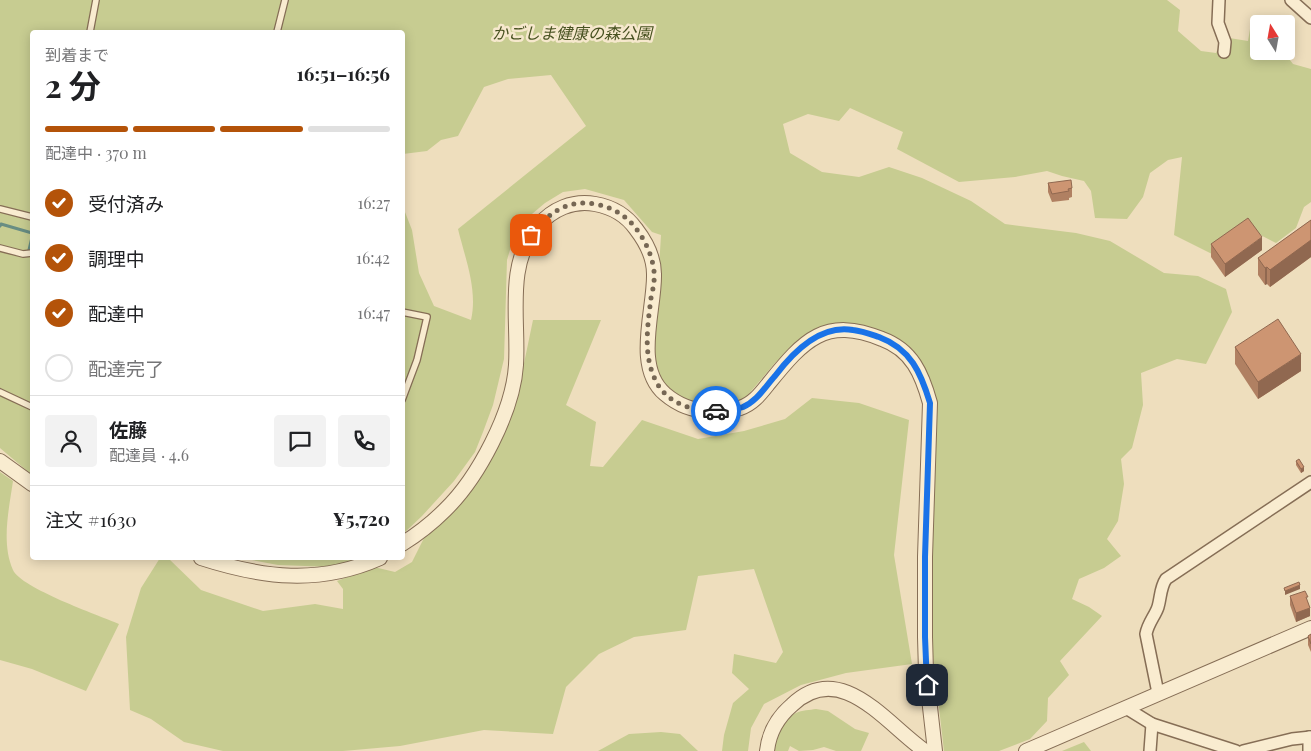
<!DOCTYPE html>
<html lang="ja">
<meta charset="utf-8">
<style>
body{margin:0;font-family:"Playfair Display","Noto Sans JP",serif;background:#f2f2f2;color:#202124;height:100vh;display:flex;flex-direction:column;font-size:19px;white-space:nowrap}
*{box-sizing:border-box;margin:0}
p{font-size:16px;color:#757577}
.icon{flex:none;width:28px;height:28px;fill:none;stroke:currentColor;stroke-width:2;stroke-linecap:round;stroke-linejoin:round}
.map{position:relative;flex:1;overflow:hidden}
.drawer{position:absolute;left:30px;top:30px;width:375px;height:530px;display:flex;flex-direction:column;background:#fff;border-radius:5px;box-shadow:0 2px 12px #0003}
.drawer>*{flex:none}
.needle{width:32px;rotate:349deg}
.controls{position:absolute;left:1250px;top:15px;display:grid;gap:10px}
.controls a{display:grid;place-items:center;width:45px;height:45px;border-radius:5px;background:#fff;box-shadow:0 2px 12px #0003;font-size:25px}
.pin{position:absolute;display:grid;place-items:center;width:42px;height:42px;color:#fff;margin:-21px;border-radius:10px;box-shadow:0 2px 8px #0006}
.courier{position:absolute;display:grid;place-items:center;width:50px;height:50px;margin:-25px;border:4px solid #1a73e8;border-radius:50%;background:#fff;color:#222;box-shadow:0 1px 6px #0007}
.headline em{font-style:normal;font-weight:700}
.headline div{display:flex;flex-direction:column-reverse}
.headline{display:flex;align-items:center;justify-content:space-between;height:85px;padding:0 15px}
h1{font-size:32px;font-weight:700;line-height:38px}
.bar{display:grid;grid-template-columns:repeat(4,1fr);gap:8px 5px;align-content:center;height:60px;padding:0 15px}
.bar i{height:6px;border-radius:4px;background:#e0e0e0}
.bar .on{background:#b45309}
.bar p{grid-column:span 4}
.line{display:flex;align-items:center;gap:12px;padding:0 15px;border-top:1px solid #e0e0e0}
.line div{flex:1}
.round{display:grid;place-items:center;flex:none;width:52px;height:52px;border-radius:5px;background:#f2f2f2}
ol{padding:0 15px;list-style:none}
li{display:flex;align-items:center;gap:15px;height:55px}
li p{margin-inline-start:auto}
li .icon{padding:5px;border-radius:50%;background:#b45309;color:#fff;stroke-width:4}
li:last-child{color:#757577}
li i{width:28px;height:28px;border:2px solid #e0e0e0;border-radius:50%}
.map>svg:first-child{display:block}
.green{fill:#c7cc91}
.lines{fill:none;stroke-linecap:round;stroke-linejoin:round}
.stream{stroke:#688d83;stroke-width:3}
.service-casing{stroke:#866e56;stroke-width:8}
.minor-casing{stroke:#866e56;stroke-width:14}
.tertiary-casing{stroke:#866e56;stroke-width:16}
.service{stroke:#f9ecd0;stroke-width:5.5}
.minor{stroke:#f9ecd0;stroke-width:11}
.tertiary{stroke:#f9ecd0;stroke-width:14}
.wall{fill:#b08062}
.shaded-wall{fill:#906850}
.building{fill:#cd9572;stroke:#906850}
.done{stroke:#766754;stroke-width:5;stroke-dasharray:0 9}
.route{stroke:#1a73e8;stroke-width:6}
.labels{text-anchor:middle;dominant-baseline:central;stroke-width:5;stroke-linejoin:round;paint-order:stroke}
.park-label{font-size:16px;font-style:italic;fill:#485221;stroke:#f6e8cd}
</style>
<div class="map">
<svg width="1311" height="751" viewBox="0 0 1311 751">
<rect width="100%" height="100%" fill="#eedebd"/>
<!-- green -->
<g class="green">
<path d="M 0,0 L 1167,0 L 1180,10 L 1178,31 L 1201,51 L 1216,53 L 1223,37 L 1248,41 L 1250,29 L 1259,34 L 1259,51 L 1283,51 L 1293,64 L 1311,69 L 1311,202 L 1304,207 L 1296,228 L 1276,243 L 1247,228 L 1212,254 L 1174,235 L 1182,157 L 1168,160 L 1150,173 L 1143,197 L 1127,219 L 1095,218 L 1091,191 L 1084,181 L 1062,176 L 1047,171 L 1015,177 L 959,182 L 897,149 L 903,132 L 850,108 L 839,121 L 808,114 L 783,124 L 790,153 L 822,172 L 859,177 L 889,167 L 922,178 L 971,201 L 1005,224 L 1076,233 L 1110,241 L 1164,273 L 1198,276 L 1226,289 L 1232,312 L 1206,364 L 1177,359 L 1141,373 L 1143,405 L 1132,448 L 1121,459 L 1124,484 L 1118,521 L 1107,539 L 1121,556 L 1104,568 L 1079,579 L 1072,599 L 1089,607 L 1102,616 L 1060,661 L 1069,675 L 1048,698 L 1047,721 L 1030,739 L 999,751 L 944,751 L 920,544 L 926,410 L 911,367 L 877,331 L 843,323 L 820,330 L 796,343 L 775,363 L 747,396 L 737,403 L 688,414 L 664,402 L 652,385 L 661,235 L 652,232 L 624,200 L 585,189 L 563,192 L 545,203 L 526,219 L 515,233 L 507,260 L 504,359 L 493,405 L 483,432 L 475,452 L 454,481 L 422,516 L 403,534 L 403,207 L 412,230 L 419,273 L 434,306 L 471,320 C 478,290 465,258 458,229 L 586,126 L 551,75 L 508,79 L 484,87 L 458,136 L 441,140 L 427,151 L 403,154 L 402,32 L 32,32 L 32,475 L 0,448 Z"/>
<path d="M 533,320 L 601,320 L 566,405 L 596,422 L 590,466 L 603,467 L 642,420 L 698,439 L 744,431 L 785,419 L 812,398 L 859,403 L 909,420 L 894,555 L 912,664 L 846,673 L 801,685 L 764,704 L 751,728 L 748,751 L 722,751 L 724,735 L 733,703 L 749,689 L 732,673 L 734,654 L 776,663 L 783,652 L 754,569 L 698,576 L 686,630 L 634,637 L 599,654 L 566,687 L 553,734 L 484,730 L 400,746 L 343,751 L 223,751 L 184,742 L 151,719 L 130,710 L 126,637 L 141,588 L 160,558 L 168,558 L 201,590 L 263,611 L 315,604 L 343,609 L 343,589 L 337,581 L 374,567 L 395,572 L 412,562 L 425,536 L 466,497 L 488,466 L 517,397 Z"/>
<path d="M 0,472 L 13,481 C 9,509 1,543 13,570 C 21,588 98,615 119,624 L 86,691 L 32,669 L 0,660 Z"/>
<path d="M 241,558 L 366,558 L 332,567 L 278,565 Z"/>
<path d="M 816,709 L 828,711 L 855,729 L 869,733 L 861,751 L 836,751 L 824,747 L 813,750 L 799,751 L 790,746 L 788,751 L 770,751 C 773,737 782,719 796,713 C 802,710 810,710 816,709 Z"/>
<path d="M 661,732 L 680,734 L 698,751 L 598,751 L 629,734 Z"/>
<path d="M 1084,742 L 1091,751 L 1062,751 Z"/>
</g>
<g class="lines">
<!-- stream -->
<g class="stream">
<path d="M 0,226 L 1,224 L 32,233"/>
<path d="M 28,254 L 32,237"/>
</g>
<defs>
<g id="service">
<path d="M 90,32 L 96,0"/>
<path d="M 277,32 L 285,0"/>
<path d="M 0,209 L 32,217"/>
<path d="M 0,248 L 23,254 L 32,253"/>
<path d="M 402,312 L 427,317 L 417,360 L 402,400"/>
<path d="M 0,392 L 32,407"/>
</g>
<g id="minor">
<path d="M 1219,0 L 1218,23 L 1225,42 L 1224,52"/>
<path d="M 1291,0 L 1311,18"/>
<path d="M 1158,693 L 1146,634 C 1148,623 1155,616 1158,607 C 1161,597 1160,588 1166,579 L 1311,482"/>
<path d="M 1126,708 L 1152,724 L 1236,751"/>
<path d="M 1150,751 L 1152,724"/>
<path d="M 1243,751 L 1292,739 L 1311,737"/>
<path d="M 1309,751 L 1309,737"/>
</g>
<g id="tertiary">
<path d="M 0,461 L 32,484"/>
<path d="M 402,544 C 418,534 432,523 445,510 C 478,478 513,412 516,365 C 519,320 505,264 538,226 C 552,209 573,200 595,204 C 612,207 626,215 636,229 C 646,242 654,258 654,274 C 655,309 633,367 665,394 C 678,405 693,411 710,411 C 720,411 731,411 740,408 C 753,404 761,393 769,383 C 804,340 825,316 882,339 C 912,350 922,374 930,403 L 925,557 L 925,637 L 926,672 L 935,751"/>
<path d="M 201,558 C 263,578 319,585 380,558"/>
<path d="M 767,751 C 769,732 778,717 792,705 C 841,658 887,725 925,751"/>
<path d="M 1026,751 L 1311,628"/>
</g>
</defs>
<!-- service casing -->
<use href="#service" class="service-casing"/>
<!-- minor casing -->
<use href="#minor" class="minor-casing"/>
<!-- tertiary casing -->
<use href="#tertiary" class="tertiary-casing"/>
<!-- service -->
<use href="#service" class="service"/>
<!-- minor -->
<use href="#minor" class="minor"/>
<!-- tertiary -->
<use href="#tertiary" class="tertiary"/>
</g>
<!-- wall -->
<g class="wall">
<path d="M 1048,183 L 1072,188 L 1072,197 L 1069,198 L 1069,200 L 1052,202 L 1048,192 Z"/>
<path d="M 1311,220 L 1311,257 L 1270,287 L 1267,284 L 1265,285 L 1258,275 L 1258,258 Z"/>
<path d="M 1211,244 L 1262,250 L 1225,277 L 1211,257 Z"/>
<path d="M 1235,347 L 1301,371 L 1258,399 L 1235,364 Z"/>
<path d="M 1296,461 L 1304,471 L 1301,473 L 1296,465 Z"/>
<path d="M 1290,596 L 1308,602 L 1310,616 L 1296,622 L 1290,605 Z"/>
<path d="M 1311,634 L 1311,652 L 1308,645 L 1308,636 Z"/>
</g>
<!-- shaded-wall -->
<g class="shaded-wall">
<path d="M 1311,224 L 1311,257 L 1270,287 L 1270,270 Z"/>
<path d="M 1262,237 L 1262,250 L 1225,277 L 1225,264 Z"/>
<path d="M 1267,267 L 1267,284 L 1265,285 L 1265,268 Z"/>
<path d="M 1301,354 L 1301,371 L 1258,399 L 1258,382 Z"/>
<path d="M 1304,467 L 1304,471 L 1301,473 L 1301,469 Z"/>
<path d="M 1300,585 L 1300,589 L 1285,595 L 1285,591 Z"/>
<path d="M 1310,608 L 1310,616 L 1296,622 L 1296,613 Z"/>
</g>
<!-- building -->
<g class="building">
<path d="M 1071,180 L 1072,188 L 1068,189 L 1069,191 L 1052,194 L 1048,183 Z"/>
<path d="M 1248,218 L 1262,237 L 1225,264 L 1211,244 Z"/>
<path d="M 1311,220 L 1311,240 L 1270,270 L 1267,267 L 1265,268 L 1258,258 Z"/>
<path d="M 1278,319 L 1301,354 L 1258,382 L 1235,347 Z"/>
<path d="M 1299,459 L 1304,467 L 1301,469 L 1296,461 Z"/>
<path d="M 1299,582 L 1300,585 L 1285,591 L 1284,588 Z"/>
<path d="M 1305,591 L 1308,597 L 1306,597 L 1310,608 L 1296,613 L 1290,596 Z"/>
<path d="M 1311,634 L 1311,644 L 1308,636 Z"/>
</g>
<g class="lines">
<!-- done -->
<path class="done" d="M 531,235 C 547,214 567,199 595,204 C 611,207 624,214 634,226 C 645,239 652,255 654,271 C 655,280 653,289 651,298 C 648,323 643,352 654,377 C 664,402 690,411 716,411"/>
<!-- route -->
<path class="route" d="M 716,411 C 725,410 735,410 743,407 C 757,401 765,387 775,376 C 793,352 820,324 853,330 C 862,331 870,334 879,337 C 911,349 921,373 930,403 L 925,557 L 925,637 L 927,685"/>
</g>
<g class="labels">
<!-- park labels -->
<g class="park-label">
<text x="572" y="32">かごしま健康の森公園</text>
</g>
</g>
</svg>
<div class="controls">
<a><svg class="needle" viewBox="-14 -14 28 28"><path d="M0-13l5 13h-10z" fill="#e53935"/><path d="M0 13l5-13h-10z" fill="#757577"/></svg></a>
</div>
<div class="pin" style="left:531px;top:235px;background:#ea580c"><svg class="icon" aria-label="bag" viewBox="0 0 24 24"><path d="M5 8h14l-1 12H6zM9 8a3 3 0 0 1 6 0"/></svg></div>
<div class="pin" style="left:927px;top:685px;background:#1f2937"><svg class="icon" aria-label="home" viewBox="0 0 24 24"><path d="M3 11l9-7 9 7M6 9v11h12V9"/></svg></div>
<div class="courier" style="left:716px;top:411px"><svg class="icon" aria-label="car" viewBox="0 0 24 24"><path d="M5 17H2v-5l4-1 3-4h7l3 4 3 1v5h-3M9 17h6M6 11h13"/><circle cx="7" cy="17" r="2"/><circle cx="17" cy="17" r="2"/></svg></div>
<section class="drawer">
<div class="headline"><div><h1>2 分</h1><p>到着まで</p></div><em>16:51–16:56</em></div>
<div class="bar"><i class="on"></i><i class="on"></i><i class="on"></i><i></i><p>配達中 · 370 m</p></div>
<ol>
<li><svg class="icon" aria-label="check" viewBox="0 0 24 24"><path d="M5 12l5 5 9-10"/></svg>受付済み<p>16:27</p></li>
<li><svg class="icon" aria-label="check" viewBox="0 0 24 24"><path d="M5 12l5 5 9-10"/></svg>調理中<p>16:42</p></li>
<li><svg class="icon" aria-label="check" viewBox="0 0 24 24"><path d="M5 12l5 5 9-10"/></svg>配達中<p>16:47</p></li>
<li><i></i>配達完了</li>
</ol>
<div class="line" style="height:90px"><a class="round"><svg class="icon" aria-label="person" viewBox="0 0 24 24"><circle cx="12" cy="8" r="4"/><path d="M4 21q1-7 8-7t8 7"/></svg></a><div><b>佐藤</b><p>配達員 · 4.6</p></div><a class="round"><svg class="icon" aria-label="chat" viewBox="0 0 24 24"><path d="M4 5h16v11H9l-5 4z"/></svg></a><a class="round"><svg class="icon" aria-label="phone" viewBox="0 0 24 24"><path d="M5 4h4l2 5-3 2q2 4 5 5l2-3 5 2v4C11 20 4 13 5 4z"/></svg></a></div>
<div class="line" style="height:65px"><div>注文 #1630</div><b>¥5,720</b></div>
</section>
</div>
